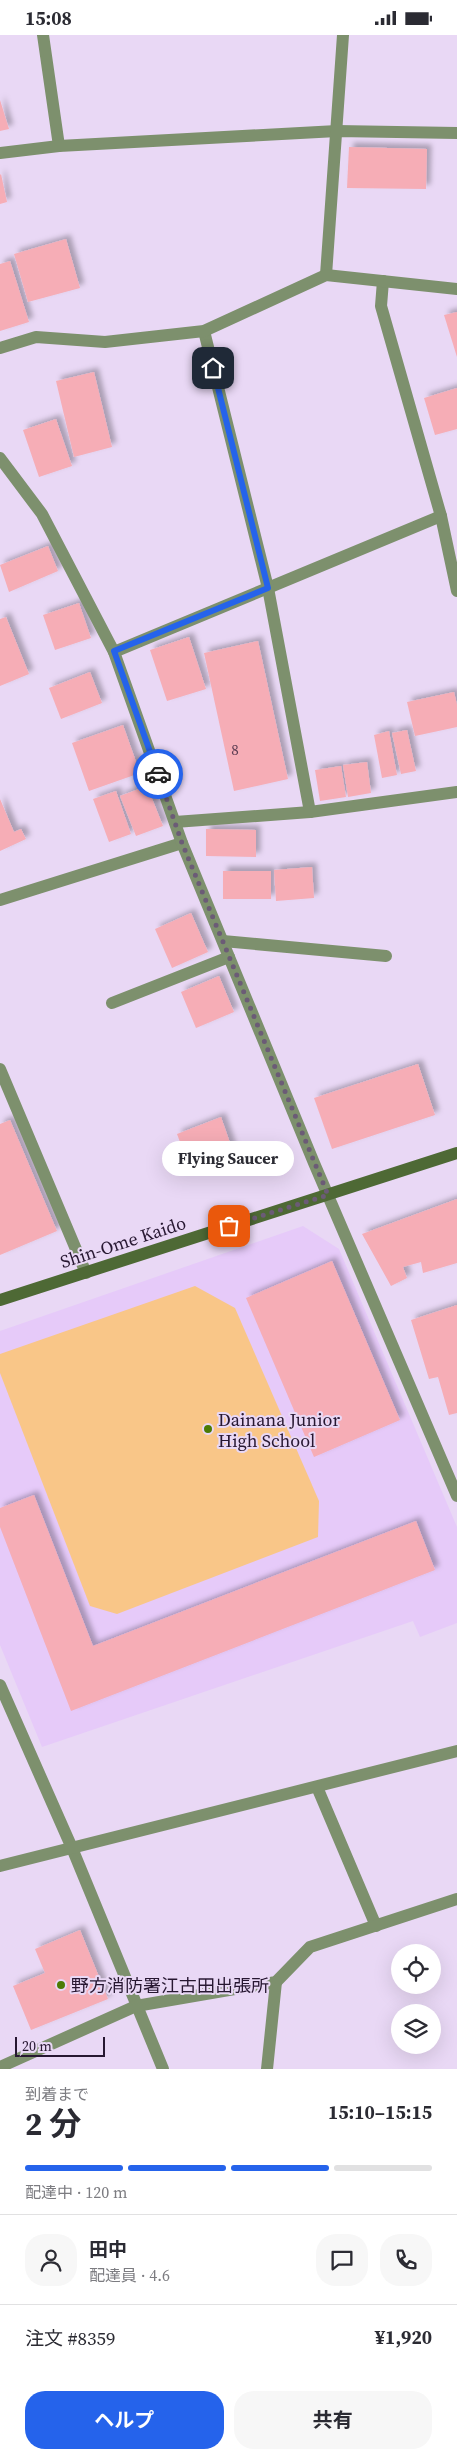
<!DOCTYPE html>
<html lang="ja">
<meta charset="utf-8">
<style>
body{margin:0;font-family:"Source Serif 4","Noto Sans JP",serif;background:#f7f7f7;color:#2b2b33;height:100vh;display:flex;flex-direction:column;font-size:19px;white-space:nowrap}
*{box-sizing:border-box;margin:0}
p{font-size:16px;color:#7c7c81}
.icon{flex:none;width:28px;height:28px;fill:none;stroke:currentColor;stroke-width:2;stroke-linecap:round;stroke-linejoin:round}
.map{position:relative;height:2034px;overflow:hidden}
.side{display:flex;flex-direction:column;background:#fff;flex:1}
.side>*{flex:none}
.fabs{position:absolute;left:391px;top:1909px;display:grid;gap:10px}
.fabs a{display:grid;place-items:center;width:50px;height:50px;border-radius:50%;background:#fff;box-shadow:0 5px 20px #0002;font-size:25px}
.scale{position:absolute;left:15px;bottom:12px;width:90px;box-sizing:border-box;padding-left:5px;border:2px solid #271731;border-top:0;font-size:14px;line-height:18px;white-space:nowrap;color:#271731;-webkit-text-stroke:4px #e9d8f5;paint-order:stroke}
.pin{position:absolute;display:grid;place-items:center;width:42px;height:42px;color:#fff;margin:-21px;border-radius:10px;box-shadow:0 2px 8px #0006}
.courier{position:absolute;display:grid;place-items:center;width:50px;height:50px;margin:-25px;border:4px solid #2563eb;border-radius:50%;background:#fff;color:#222;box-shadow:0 1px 6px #0007}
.bubble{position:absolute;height:35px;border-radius:18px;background:#fff;box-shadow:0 5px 20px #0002;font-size:16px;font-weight:700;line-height:35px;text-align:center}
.summary em{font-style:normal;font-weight:700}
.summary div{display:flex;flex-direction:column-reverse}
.summary{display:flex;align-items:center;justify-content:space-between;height:85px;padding:0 25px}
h1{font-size:32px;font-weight:700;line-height:38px}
.bar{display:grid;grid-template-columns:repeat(4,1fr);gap:8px 5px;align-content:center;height:60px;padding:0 25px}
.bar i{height:6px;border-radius:4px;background:#e1e1e2}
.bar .active{background:#2563eb}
.bar p{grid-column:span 4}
.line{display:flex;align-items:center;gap:12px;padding:0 25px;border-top:1px solid #e1e1e2}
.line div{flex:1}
.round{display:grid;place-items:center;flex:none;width:52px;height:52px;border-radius:20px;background:#f7f7f7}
.action{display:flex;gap:10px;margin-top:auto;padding:10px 25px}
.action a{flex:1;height:58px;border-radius:20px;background:#2563eb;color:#fff;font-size:20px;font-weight:700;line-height:58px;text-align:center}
.action a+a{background:#f7f7f7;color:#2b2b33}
.status{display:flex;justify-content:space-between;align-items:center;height:35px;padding:0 25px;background:#fff;direction:ltr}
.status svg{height:14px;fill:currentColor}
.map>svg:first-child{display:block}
.built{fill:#e6caf9}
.green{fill:#f9c688}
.building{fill:#f6adb6;filter:url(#shadow)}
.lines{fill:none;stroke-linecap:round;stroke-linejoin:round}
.service{stroke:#7d906d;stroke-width:12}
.minor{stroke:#7d906d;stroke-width:12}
.tertiary{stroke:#7d906d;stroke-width:12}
.secondary{stroke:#4e6935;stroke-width:12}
.done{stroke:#6b5b76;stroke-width:5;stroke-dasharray:0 9}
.route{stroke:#2563eb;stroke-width:6}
.poi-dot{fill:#4c7b04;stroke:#e9d8f5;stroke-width:2}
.labels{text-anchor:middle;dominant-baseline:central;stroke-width:4;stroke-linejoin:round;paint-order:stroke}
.number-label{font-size:15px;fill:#5b3c52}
.street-label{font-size:18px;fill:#271731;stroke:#e9d8f5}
.poi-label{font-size:18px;fill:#271731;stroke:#e9d8f5;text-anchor:start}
</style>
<div class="status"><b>15:08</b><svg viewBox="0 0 49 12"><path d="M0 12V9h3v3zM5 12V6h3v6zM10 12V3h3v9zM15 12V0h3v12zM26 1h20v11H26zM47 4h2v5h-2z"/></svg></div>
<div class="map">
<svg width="457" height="2034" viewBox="0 0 457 2034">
<defs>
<filter id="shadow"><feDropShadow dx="4.5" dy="-4.5" stdDeviation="2.5" flood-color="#0004"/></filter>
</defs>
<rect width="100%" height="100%" fill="#e9d8f5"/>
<!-- built -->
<path class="built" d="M 303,1191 L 339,1214 L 457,1492 L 457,1588 L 420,1602 L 413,1586 L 42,1712 L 0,1610 L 0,1296 Z"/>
<!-- green -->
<path class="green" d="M 195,1251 L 235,1273 L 319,1466 L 318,1502 L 117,1579 L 90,1571 L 0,1338 L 0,1319 Z"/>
<!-- building -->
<g class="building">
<path d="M 0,65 L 9,94 L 0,96 Z"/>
<path d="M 349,112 L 427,114 L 426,154 L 347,153 Z"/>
<path d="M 1,139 L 7,167 L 0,169 L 0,140 Z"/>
<path d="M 66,204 L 80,253 L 28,267 L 14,219 Z"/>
<path d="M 10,226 L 29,287 L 0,296 L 0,229 Z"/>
<path d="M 457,277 L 457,322 L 444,280 Z"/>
<path d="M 94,337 L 112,412 L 74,422 L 56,346 Z"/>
<path d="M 457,353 L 457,394 L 435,400 L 424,363 Z"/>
<path d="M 56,384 L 72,431 L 39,442 L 23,395 Z"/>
<path d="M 48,511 L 58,536 L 9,557 L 0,530 Z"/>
<path d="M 79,568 L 91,603 L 55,615 L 43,580 Z"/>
<path d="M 6,582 L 29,639 L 0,651 L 0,584 Z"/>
<path d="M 189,602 L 206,654 L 167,666 L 150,615 Z"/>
<path d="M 258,606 L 288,744 L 234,756 L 204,618 Z"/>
<path d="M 90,637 L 102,668 L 61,684 L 49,653 Z"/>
<path d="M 454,657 L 457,670 L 457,692 L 415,701 L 407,667 Z"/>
<path d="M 123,690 L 140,738 L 89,756 L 72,708 Z"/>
<path d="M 407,695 L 416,736 L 401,739 L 392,698 Z"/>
<path d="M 389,696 L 397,740 L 382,743 L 374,700 Z"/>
<path d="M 367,727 L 371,758 L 348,762 L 343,730 Z"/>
<path d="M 341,731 L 346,762 L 320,766 L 315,735 Z"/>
<path d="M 147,751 L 163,791 L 136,801 L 120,761 Z"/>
<path d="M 116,756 L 131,799 L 109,807 L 93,764 Z"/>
<path d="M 0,764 L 14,797 L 21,794 L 26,804 L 0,816 Z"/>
<path d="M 206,794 L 256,795 L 256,822 L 206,821 Z"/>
<path d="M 312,832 L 314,863 L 276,866 L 274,835 Z"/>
<rect x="223" y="836" width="48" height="28"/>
<path d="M 191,878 L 208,917 L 172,933 L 155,894 Z"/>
<path d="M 219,941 L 234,977 L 196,993 L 181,957 Z"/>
<path d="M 418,1029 L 435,1080 L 332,1114 L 314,1063 Z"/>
<path d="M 221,1082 L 236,1125 L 192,1139 L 177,1099 Z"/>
<path d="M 10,1085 L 57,1196 L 0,1220 L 0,1089 Z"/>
<path d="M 457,1164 L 457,1228 L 423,1238 L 421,1227 L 403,1232 L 407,1243 L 391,1251 L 362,1199 Z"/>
<path d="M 332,1226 L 400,1385 L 314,1422 L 246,1263 Z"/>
<path d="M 457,1270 L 457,1378 L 449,1380 L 438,1342 L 429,1344 L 411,1285 Z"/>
<path d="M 34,1460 L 93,1611 L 416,1486 L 435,1535 L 71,1676 L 0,1492 L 0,1473 Z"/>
<path d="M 80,1895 L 108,1964 L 31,1995 L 13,1951 L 45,1938 L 35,1914 Z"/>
</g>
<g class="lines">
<!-- service -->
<g class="service">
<path d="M 43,0 L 59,111"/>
<path d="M 114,617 L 441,481"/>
<path d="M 223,906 L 386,921"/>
<path d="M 112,968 L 229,922"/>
</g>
<!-- minor -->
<g class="minor">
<path d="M 0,118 L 59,111 L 337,96 L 457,98"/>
<path d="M 326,240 L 343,0"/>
<path d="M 383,246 L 381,271 L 441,481 L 457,556"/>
<path d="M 204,296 L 268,553 L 310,777"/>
<path d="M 0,313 L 36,302 L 105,307 L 204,296 L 326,240 L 457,254"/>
<path d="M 175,787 L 310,777 L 457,757"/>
<path d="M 0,865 L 182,808"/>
<path d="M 0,1034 L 86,1238"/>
<path d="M 0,1650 L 72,1813 L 163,2034"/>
<path d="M 317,1752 L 376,1891"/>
<path d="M 0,2032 L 136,1971 L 276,1947 L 310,1912 L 457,1864"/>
<path d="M 267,2034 L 276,1947"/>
</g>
<!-- tertiary -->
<g class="tertiary">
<path d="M 0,423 L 42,479 L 114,617 L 182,808 L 314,1128 L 457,1461"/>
<path d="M 0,1831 L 457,1716"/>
</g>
<!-- secondary -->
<path class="secondary" d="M 0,1265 L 457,1118"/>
</g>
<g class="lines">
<!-- done -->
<path class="done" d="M 158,739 L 182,808 L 328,1160 L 229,1191"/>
<!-- route -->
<path class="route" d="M 158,739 L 114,616 L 268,553 L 213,333"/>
</g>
<!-- markers -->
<g class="poi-dot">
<circle cx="208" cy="1394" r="5"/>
<circle cx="61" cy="1950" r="5"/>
</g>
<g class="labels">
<!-- number labels -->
<g class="number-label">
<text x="235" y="714">8</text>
</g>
<!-- street labels -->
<g class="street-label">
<text transform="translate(123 1207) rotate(-18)">Shin-Ome Kaido</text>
</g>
<!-- poi labels -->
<g class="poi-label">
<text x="218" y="1384">Dainana Junior<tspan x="218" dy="21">High School</tspan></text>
<text x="71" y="1950">野方消防署江古田出張所</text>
</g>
</g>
</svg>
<div class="fabs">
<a><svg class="icon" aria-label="locate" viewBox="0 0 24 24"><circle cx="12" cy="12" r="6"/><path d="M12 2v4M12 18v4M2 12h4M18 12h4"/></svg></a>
<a><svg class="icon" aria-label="layers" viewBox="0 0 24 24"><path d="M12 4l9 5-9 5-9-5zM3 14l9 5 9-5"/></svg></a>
</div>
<div class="scale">20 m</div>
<div class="pin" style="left:229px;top:1191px;background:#ea580c"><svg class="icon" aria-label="bag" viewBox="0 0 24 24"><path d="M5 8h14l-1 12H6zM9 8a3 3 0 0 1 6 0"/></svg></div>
<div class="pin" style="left:213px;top:333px;background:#1f2937"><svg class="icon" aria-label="home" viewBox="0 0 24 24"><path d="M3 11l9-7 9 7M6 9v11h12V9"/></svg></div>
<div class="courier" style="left:158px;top:739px"><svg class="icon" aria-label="car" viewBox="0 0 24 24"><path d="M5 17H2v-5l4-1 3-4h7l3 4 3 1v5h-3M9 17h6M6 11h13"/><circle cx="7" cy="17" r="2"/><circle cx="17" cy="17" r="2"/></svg></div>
<div class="bubble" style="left:162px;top:1106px;width:132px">Flying Saucer</div>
</div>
<section class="side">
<div class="summary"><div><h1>2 分</h1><p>到着まで</p></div><em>15:10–15:15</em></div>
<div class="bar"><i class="active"></i><i class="active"></i><i class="active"></i><i></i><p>配達中 · 120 m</p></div>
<div class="line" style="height:90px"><a class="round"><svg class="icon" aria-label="person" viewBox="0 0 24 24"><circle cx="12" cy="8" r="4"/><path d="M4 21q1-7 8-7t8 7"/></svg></a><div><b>田中</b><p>配達員 · 4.6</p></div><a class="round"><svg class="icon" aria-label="chat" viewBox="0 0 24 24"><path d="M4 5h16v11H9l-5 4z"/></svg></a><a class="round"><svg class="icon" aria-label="phone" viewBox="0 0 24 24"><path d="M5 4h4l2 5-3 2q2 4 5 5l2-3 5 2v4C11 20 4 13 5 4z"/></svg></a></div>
<div class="line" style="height:65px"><div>注文 #8359</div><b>¥1,920</b></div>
<div class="action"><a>ヘルプ</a><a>共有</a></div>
</section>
